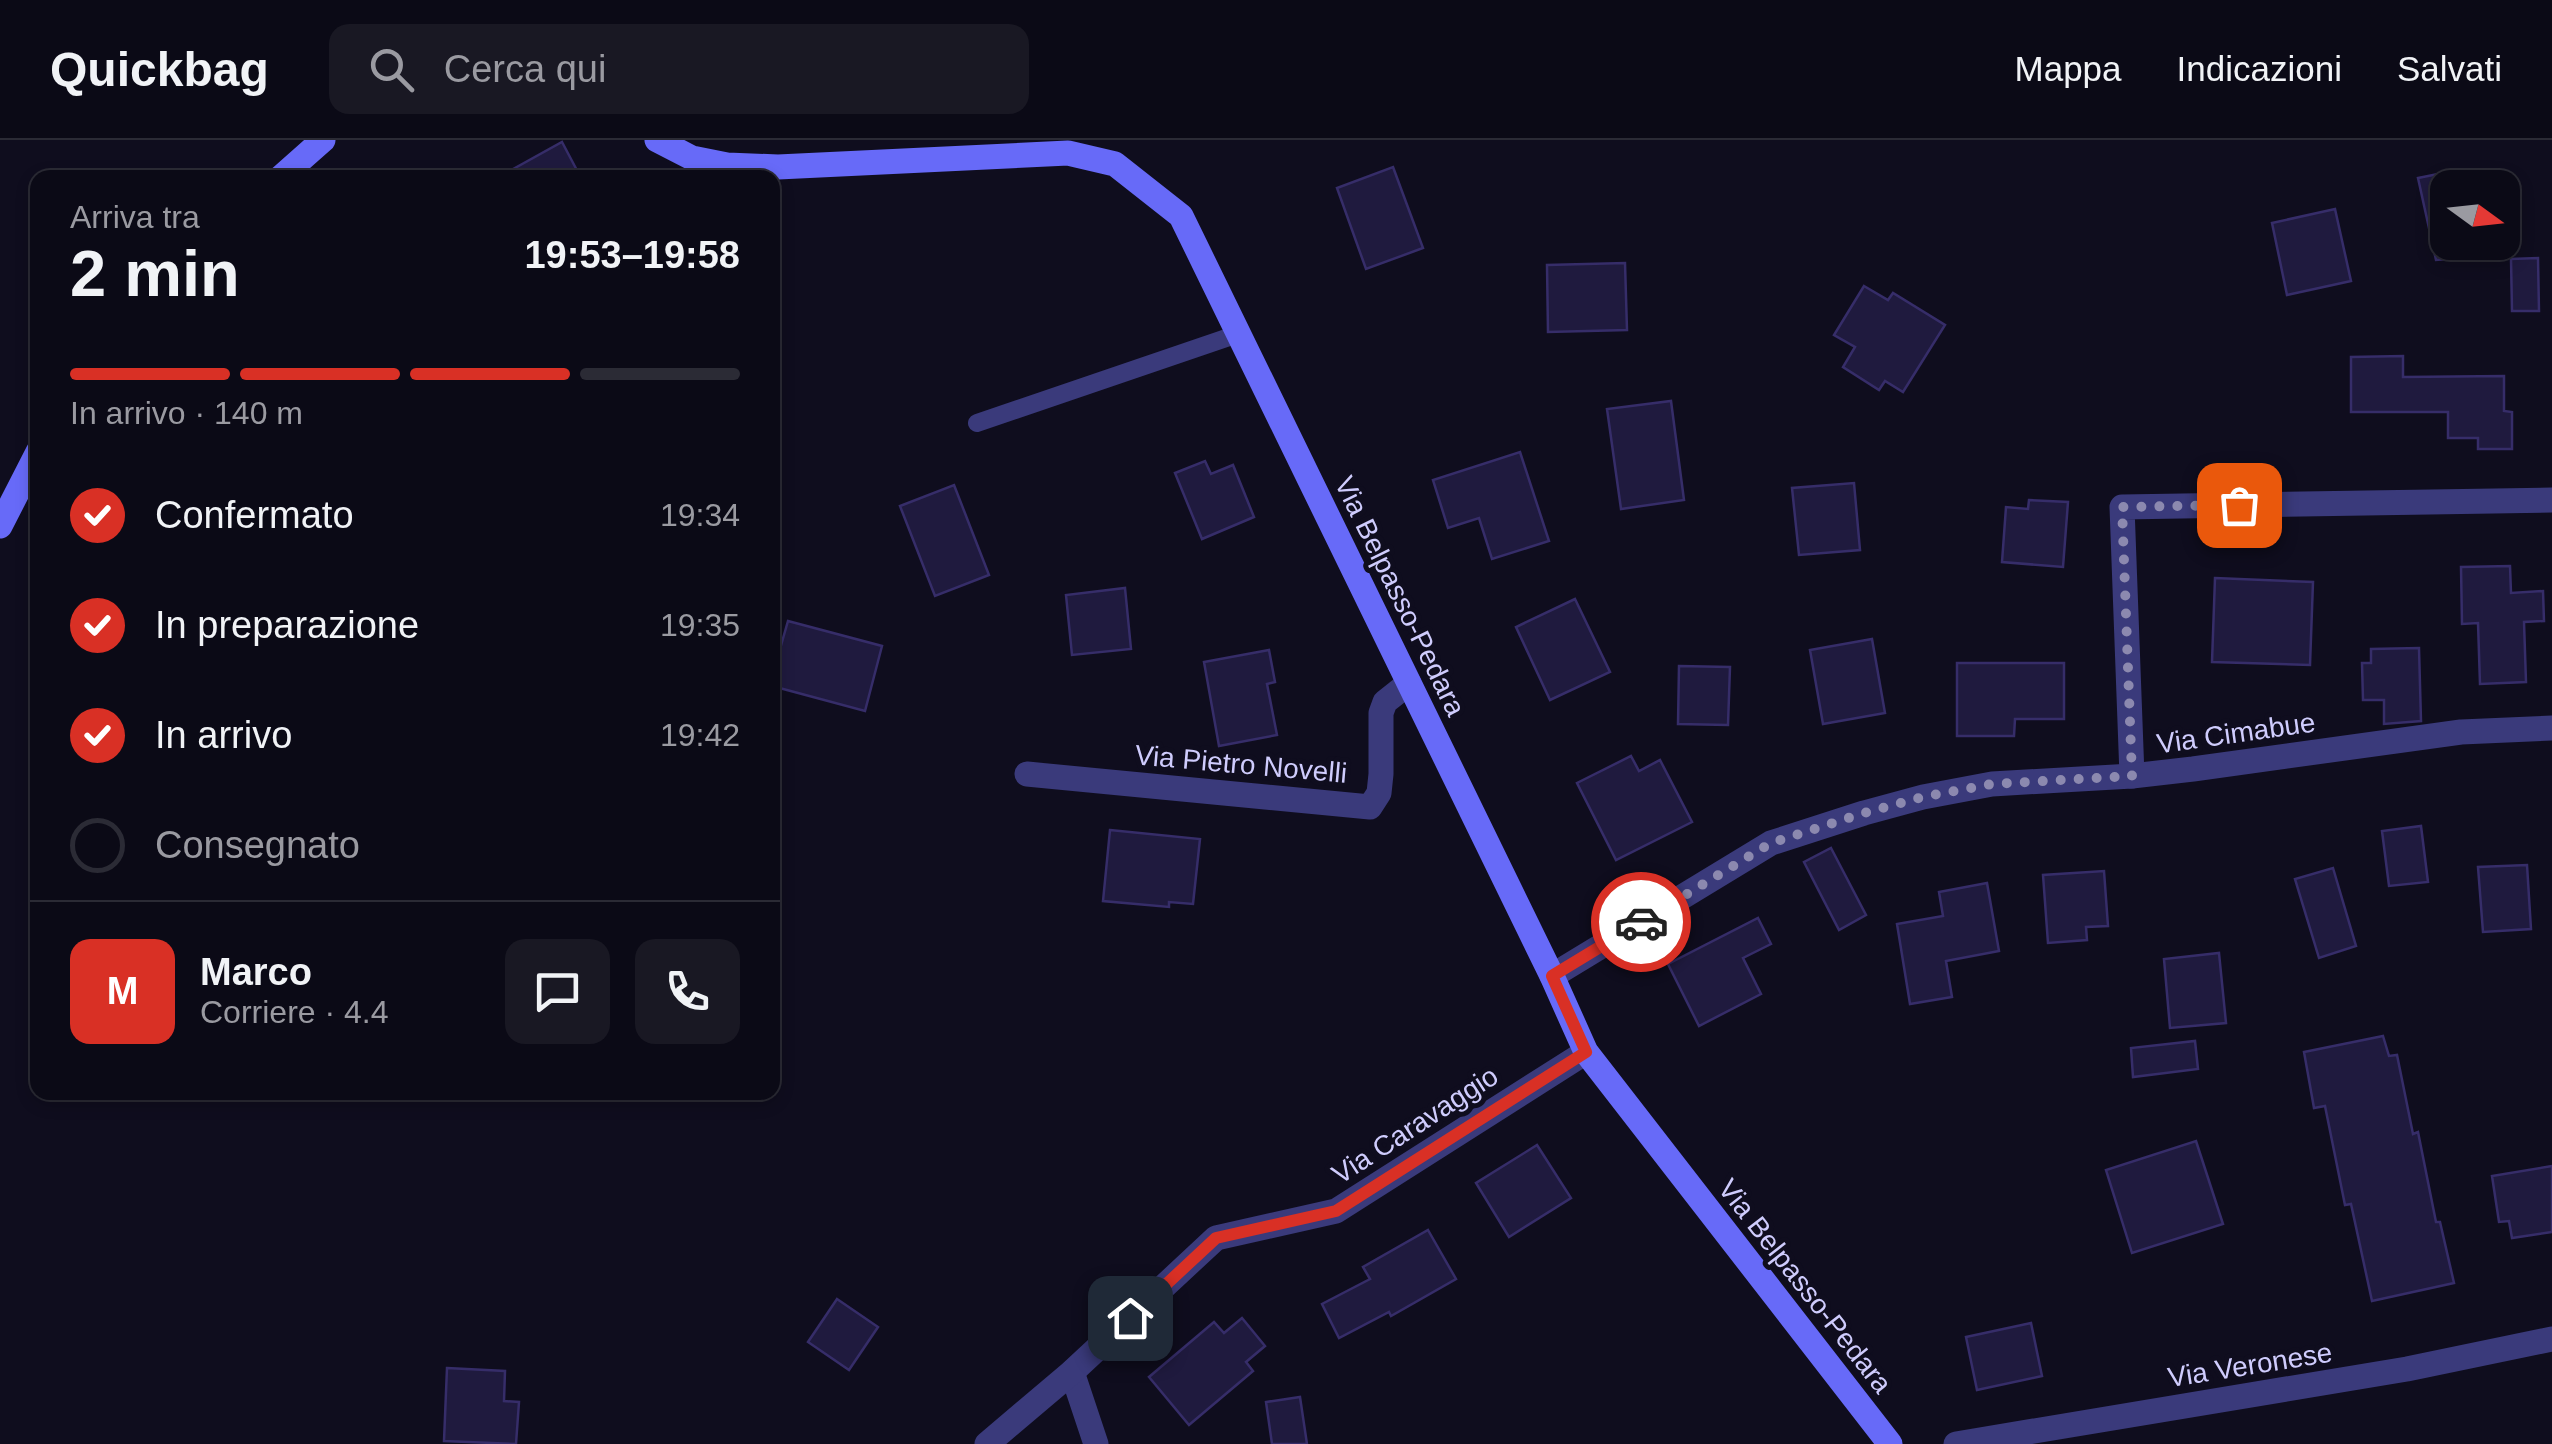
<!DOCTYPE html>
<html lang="it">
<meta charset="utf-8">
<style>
body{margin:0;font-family:Helvetica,sans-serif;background:#191823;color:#f1f3f6;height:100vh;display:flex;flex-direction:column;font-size:38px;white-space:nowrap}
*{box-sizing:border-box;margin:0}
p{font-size:32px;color:#9a9aa1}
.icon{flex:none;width:55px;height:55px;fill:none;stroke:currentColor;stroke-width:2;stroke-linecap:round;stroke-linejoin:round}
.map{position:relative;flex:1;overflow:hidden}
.side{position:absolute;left:30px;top:30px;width:750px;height:930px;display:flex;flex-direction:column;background:#0b0a16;border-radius:20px;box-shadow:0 5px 15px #0003,0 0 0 2px #2b2b35}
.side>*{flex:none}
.needle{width:65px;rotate:105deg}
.fabs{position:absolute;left:2430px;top:30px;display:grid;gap:20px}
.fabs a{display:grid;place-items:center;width:90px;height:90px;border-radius:20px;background:#0b0a16;box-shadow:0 5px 15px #0003,0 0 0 2px #2b2b35;font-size:50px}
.pin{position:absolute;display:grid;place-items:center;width:85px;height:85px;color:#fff;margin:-42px;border-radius:20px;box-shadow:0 5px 15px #0006}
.courier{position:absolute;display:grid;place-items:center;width:100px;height:100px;margin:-50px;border:8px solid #d93025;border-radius:50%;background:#fff;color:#222;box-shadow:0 2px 12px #0007}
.overview em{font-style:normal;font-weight:600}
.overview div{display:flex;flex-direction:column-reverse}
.overview{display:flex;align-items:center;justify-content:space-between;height:170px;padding:0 40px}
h1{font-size:65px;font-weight:600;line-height:75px}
.bar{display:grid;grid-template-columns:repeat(4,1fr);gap:15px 10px;align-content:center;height:120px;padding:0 40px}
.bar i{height:12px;border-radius:8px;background:#2b2b35}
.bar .active{background:#d93025}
.bar p{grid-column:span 4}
.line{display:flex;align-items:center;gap:25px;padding:0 40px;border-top:2px solid #2b2b35}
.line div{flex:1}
.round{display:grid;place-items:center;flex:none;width:105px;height:105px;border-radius:20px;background:#191823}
ol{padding:0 40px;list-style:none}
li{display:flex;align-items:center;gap:30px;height:110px}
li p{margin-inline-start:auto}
li .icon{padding:10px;border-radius:50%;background:#d93025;color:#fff;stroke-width:4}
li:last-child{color:#9a9aa1}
li i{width:55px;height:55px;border:5px solid #2b2b35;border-radius:50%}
header{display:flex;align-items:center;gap:60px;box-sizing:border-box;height:140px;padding:0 50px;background:#0b0a16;border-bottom:2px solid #2b2b35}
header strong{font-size:48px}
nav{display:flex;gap:55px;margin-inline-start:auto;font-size:35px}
.search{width:700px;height:90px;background:#191823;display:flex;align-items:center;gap:25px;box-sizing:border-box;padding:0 35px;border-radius:20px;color:#9a9aa1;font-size:38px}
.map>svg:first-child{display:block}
.building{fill:#1f1a3e;stroke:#362d69;stroke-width:2.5}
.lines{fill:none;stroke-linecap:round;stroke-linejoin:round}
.lane{stroke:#3a3a7b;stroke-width:18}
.street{stroke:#3a3a7b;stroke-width:25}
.secondary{stroke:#676af8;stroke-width:25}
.done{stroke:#8c89af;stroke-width:10;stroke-dasharray:0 18}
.route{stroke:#d93025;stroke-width:12}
.labels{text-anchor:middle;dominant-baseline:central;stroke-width:10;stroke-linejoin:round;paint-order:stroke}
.street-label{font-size:28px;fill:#cfccfd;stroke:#0f0d1e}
</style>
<header>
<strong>Quickbag</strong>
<div class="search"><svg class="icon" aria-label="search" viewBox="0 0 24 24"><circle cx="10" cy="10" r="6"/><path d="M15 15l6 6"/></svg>Cerca qui</div>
<nav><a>Mappa</a><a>Indicazioni</a><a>Salvati</a></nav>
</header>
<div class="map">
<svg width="2552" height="1304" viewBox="0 0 2552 1304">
<rect width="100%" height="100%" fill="#0f0d1e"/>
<!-- building -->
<g class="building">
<path d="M 562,2 L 581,38 L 497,38 Z"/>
<path d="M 1393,27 L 1423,108 L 1366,129 L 1337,48 Z"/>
<path d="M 2448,32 L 2448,119 L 2436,120 L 2418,38 Z"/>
<path d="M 2335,69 L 2351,141 L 2287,155 L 2272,83 Z"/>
<path d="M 2538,118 L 2539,171 L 2512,171 L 2511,119 Z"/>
<path d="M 1625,123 L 1627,190 L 1548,192 L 1547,125 Z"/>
<path d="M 1864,146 L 1888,160 L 1893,153 L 1945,185 L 1903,252 L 1885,241 L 1879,250 L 1843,227 L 1855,207 L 1834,195 Z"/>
<path d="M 2403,216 L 2403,237 L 2504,236 L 2504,271 L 2512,272 L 2512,309 L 2478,309 L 2478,298 L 2448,298 L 2448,272 L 2351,272 L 2351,217 Z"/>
<path d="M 1671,261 L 1684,360 L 1621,369 L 1607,269 Z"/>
<path d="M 1520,312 L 1549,401 L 1492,419 L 1479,378 L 1448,388 L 1433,340 Z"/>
<path d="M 1205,321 L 1211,334 L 1233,325 L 1254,377 L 1202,399 L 1175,333 Z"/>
<path d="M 1854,343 L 1860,410 L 1799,415 L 1792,348 Z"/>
<path d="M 954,345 L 989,435 L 935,456 L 900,366 Z"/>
<path d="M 2029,360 L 2068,362 L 2063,427 L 2002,422 L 2006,367 L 2028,369 Z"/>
<path d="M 2510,426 L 2511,453 L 2543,451 L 2544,481 L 2524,482 L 2526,542 L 2480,544 L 2478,483 L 2462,484 L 2461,427 Z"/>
<path d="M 2215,438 L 2313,442 L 2310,525 L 2212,522 Z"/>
<path d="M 1125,448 L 1131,509 L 1072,515 L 1066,455 Z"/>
<path d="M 1575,459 L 1610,532 L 1550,560 L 1516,487 Z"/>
<path d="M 788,481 L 882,506 L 865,571 L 772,546 L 772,537 Z"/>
<path d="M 1872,499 L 1885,573 L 1823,584 L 1810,510 Z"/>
<path d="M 2419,508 L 2421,581 L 2384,584 L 2384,560 L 2363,560 L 2362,523 L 2371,523 L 2371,509 Z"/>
<path d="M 1269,510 L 1275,542 L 1267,544 L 1277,595 L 1219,606 L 1204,522 Z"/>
<path d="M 1957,523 L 2064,523 L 2064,579 L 2015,579 L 2014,596 L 1957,596 Z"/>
<path d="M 1679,526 L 1730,527 L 1728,585 L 1678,584 Z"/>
<path d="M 1631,616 L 1639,631 L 1660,620 L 1692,682 L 1616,720 L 1577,643 Z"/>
<path d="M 2421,686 L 2428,742 L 2389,746 L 2382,691 Z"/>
<path d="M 1110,690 L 1200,699 L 1193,764 L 1169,762 L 1169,767 L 1103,761 Z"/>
<path d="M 1831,708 L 1866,775 L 1839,790 L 1804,722 Z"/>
<path d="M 2527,725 L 2531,789 L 2483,792 L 2478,727 Z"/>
<path d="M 2333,728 L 2356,806 L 2319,818 L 2295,739 Z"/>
<path d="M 2104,731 L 2108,786 L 2086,787 L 2087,800 L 2048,803 L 2043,735 Z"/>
<path d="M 1987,743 L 1999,811 L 1946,821 L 1952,857 L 1910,864 L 1897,784 L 1943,776 L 1939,752 Z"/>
<path d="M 1758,778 L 1771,804 L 1743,818 L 1761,854 L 1699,886 L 1668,824 Z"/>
<path d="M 2219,813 L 2226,883 L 2170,888 L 2164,819 Z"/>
<path d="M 2383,896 L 2389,916 L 2397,915 L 2413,994 L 2418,992 L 2436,1082 L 2440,1082 L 2454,1143 L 2372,1161 L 2351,1064 L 2345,1065 L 2325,966 L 2314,968 L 2304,912 Z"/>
<path d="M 2195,901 L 2198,929 L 2133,937 L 2131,908 Z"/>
<path d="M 2196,1001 L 2223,1084 L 2132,1113 L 2106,1030 Z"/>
<path d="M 1537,1005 L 1571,1058 L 1509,1097 L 1476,1043 Z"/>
<path d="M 2552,1026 L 2552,1092 L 2512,1098 L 2509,1081 L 2499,1082 L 2492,1036 Z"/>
<path d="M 1428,1090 L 1456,1139 L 1391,1176 L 1389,1172 L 1339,1198 L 1322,1164 L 1370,1139 L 1363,1127 Z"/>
<path d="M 837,1159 L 878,1187 L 849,1230 L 808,1202 Z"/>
<path d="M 1242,1178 L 1265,1206 L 1246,1222 L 1253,1231 L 1189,1285 L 1149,1237 L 1214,1182 L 1224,1193 Z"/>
<path d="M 2031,1183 L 2042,1236 L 1977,1250 L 1966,1197 Z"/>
<path d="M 447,1228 L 505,1231 L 504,1261 L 519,1262 L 516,1304 L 444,1301 Z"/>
<path d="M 1300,1257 L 1307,1304 L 1272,1304 L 1266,1262 Z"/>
</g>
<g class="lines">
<!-- lane -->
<path class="lane" d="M 977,283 L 1238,194"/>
<!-- street -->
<g class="street">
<path d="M 1027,634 L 1370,667 L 1379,653 L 1381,634 L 1381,573 L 1385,562 L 1409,543"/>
<path d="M 2132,636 L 2122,367 L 2552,360"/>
<path d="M 1552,836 L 1771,703 L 1864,673 L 1923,657 L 1992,644 L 2132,636 L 2193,629 L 2461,592 L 2552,588"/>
<path d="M 1072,1232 L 1096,1304"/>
<path d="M 987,1304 L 1072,1232 L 1216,1098 L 1336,1071 L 1586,912"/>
<path d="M 1956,1304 L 2407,1229 L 2552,1199"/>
</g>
<!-- secondary -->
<g class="secondary">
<path d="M 657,0 L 692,18 L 727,25 L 778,27 L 1068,13 L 1115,24 L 1181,76 L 1552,836 L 1586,912 L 1890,1304"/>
<path d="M 280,38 L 323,0"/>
<path d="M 0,386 L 38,312"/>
</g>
</g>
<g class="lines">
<!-- done -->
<path class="done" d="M 1641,782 L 1771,703 L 1864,673 L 1923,657 L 1992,644 L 2132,636 L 2122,367 L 2239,365"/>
<!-- route -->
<path class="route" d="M 1130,1178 L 1216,1098 L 1336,1071 L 1586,912 L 1552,836 L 1641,782"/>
</g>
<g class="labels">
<!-- street labels -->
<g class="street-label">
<text transform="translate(1400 456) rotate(64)">Via Belpasso-Pedara</text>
<text transform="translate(2236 593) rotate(-8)">Via Cimabue</text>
<text transform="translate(1241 624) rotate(5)">Via Pietro Novelli</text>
<text transform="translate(1415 985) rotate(-33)">Via Caravaggio</text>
<text transform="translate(1805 1146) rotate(52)">Via Belpasso-Pedara</text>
<text transform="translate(2250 1225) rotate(-9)">Via Veronese</text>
</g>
</g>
</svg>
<div class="fabs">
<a><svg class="needle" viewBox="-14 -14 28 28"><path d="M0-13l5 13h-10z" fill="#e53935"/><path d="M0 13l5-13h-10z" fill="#9a9aa1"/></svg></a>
</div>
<div class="pin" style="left:2239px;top:365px;background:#ea580c"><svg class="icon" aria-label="bag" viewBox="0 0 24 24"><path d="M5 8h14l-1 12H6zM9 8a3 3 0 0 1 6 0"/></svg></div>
<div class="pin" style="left:1130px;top:1178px;background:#1f2937"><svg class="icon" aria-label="home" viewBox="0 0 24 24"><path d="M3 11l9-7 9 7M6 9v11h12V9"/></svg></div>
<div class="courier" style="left:1641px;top:782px"><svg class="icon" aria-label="car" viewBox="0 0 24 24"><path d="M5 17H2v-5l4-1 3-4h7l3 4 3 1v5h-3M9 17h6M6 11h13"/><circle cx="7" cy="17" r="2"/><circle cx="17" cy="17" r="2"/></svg></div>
<section class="side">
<div class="overview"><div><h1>2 min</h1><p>Arriva tra</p></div><em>19:53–19:58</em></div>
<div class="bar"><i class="active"></i><i class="active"></i><i class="active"></i><i></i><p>In arrivo · 140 m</p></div>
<ol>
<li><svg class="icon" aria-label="check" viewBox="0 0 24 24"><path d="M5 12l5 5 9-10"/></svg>Confermato<p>19:34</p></li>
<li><svg class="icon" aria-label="check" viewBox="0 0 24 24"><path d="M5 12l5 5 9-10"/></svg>In preparazione<p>19:35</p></li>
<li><svg class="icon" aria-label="check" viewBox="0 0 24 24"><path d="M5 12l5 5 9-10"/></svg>In arrivo<p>19:42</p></li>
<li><i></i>Consegnato</li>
</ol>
<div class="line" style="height:180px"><b class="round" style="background:#d93025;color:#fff">M</b><div><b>Marco</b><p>Corriere · 4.4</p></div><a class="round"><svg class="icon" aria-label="chat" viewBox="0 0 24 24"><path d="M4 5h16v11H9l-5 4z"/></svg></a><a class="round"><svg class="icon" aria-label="phone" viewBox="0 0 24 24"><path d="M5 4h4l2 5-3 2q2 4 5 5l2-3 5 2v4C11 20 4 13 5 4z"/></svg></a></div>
</section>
</div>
